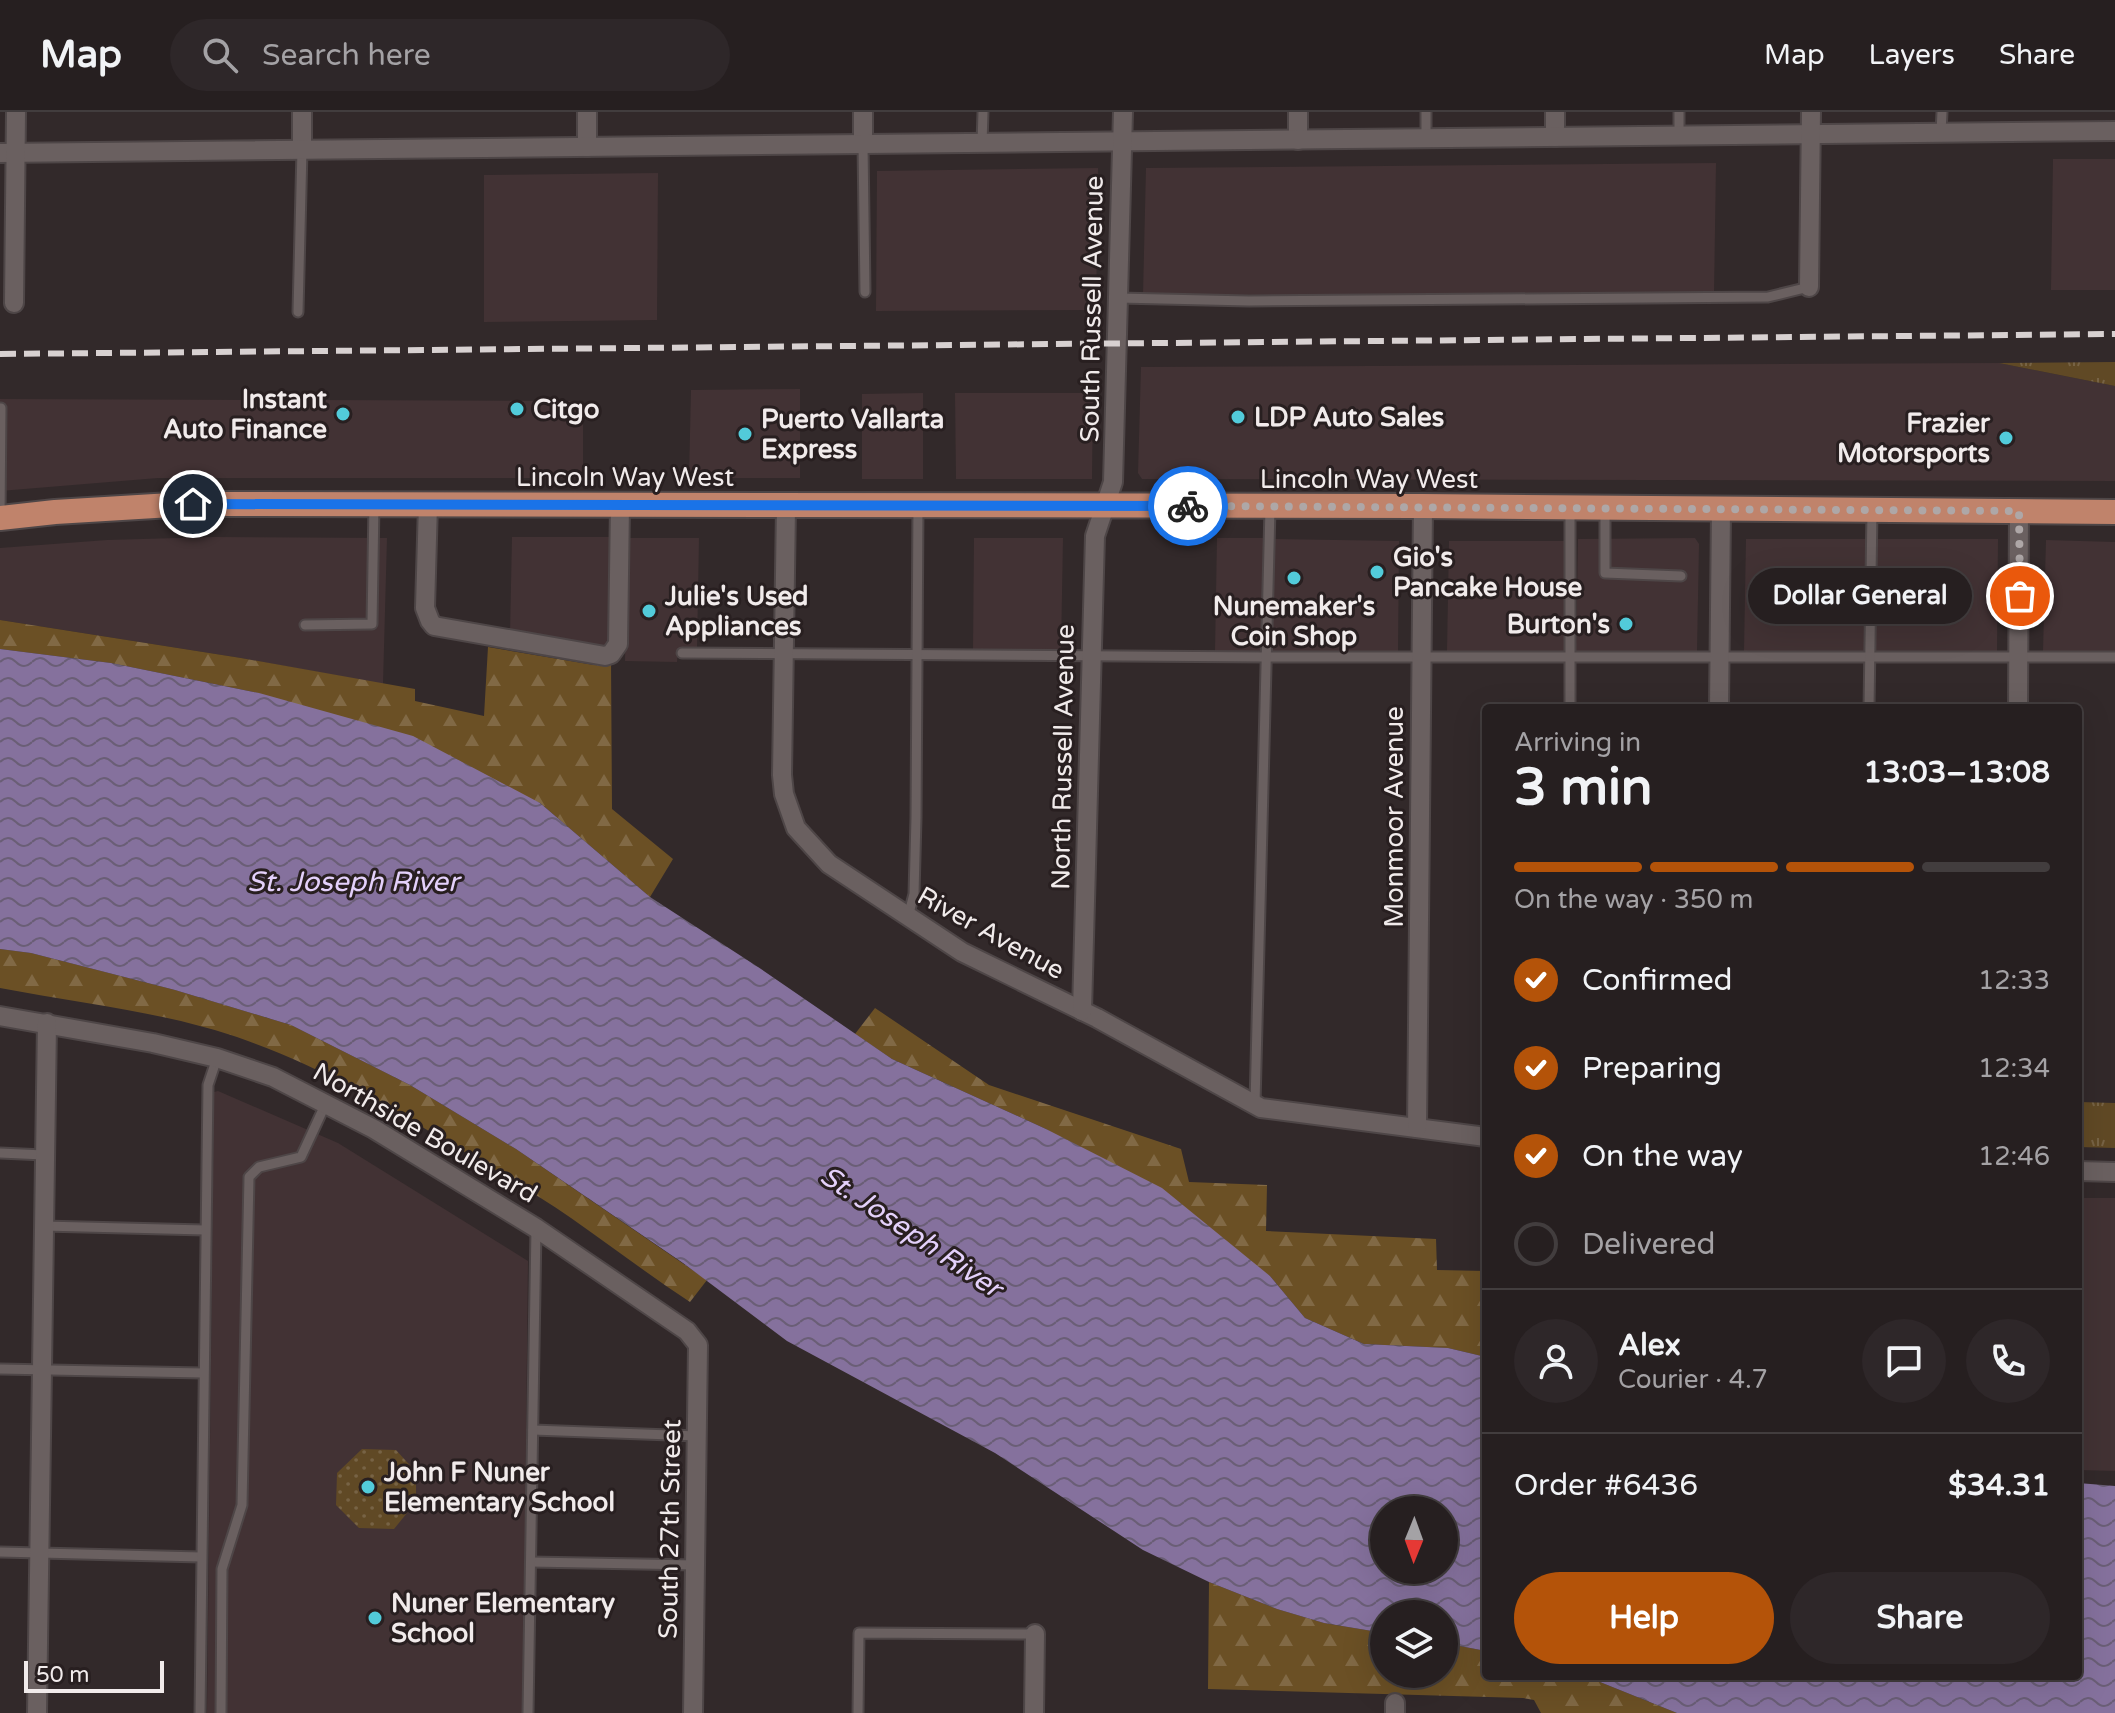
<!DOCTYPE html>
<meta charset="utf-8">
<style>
body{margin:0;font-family:"Varela Round",sans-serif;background:#2e2729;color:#f1f3f6;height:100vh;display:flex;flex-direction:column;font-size:30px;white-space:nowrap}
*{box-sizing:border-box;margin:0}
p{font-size:26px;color:#a4a2a5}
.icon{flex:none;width:44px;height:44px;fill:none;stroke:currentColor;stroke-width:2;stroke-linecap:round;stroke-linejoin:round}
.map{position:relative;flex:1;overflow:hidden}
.panel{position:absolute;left:1482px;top:592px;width:600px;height:976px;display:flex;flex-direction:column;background:#261f20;border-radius:8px;box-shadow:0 8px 32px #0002,0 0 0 2px #423d3e}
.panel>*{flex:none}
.needle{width:52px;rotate:181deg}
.tools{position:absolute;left:1370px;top:1384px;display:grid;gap:16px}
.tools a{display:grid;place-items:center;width:88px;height:88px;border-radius:50%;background:#261f20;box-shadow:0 8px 32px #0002,0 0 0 2px #423d3e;font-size:40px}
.scale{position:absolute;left:24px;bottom:20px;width:140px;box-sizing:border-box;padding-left:8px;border:4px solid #f1ebeb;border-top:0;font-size:22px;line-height:28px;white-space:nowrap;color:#f1ebeb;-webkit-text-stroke:6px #281f20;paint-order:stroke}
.pin{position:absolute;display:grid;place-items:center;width:68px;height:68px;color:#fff;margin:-34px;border:4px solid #fff;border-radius:50%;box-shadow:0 2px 8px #0007}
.courier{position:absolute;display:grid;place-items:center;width:80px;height:80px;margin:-40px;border:6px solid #1a73e8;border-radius:50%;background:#fff;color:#222;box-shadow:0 2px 10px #0007}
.bubble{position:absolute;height:56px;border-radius:28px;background:#261f20;box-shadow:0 8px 32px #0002,0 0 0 2px #423d3e;font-size:26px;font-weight:800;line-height:56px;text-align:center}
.summary em{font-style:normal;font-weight:800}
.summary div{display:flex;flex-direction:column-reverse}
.summary{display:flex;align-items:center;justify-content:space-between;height:136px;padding:0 32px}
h1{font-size:52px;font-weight:800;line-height:60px}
.bar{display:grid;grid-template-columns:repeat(4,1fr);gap:12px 8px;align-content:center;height:96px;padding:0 32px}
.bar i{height:10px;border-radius:6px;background:#423d3e}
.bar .current{background:#b45309}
.bar p{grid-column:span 4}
.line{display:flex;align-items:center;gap:20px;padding:0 32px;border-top:2px solid #423d3e}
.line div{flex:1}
.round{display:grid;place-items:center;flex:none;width:84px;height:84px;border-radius:42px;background:#2e2729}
ol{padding:0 32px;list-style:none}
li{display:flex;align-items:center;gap:24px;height:88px}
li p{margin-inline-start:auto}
li .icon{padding:8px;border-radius:50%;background:#b45309;color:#fff;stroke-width:4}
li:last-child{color:#a4a2a5}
li i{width:44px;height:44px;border:4px solid #423d3e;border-radius:50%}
.action{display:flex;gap:16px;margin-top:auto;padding:16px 32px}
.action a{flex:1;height:92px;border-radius:48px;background:#b45309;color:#fff;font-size:32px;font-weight:800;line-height:92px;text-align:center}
.action a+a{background:#2e2729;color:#f1f3f6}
header{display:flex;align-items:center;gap:48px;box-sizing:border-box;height:112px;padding:0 40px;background:#261f20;border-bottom:2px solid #423d3e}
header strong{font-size:38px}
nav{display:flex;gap:44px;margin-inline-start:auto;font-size:28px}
.search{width:560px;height:72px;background:#2e2729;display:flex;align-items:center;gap:20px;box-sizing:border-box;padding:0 28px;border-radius:44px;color:#a4a2a5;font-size:30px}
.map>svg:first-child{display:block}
.built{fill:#423234}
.grass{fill:url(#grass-tufts)}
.forest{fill:url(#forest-firs)}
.park{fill:url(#park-dots)}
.water{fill:url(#water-waves);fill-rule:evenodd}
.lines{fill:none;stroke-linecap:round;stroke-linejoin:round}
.lane-casing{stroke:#4e4647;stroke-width:13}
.street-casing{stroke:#4e4647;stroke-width:22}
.primary-casing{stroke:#4e4647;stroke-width:28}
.lane{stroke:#6a6060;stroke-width:9}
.street{stroke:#6a6060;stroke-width:18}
.primary{stroke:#c0836b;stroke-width:24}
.rail{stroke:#d8d1d1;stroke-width:6;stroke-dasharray:16 8;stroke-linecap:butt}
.done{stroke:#aea7a7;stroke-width:8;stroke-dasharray:0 14.4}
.route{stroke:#1a73e8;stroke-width:10}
.poi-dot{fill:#52cbda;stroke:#281f20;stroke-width:3}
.labels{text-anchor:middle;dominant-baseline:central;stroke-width:6;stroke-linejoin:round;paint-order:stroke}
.street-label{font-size:26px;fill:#f1ebeb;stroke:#281f20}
.poi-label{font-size:26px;font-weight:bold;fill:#f1ebeb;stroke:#281f20;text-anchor:start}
.water-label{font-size:28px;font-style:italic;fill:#e4d1fb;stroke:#281f20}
</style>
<header>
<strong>Map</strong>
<div class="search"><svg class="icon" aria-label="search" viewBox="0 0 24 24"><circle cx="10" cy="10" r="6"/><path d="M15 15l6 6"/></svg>Search here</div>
<nav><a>Map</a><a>Layers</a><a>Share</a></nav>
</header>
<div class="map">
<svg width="2115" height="1601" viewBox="0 0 2115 1601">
<defs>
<pattern id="grass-tufts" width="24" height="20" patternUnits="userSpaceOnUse" patternTransform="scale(2)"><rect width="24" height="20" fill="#604925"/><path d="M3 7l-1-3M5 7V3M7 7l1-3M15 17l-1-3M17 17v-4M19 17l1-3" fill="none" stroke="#776345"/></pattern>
<pattern id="forest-firs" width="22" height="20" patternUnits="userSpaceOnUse" patternTransform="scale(2)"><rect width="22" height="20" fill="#6b5025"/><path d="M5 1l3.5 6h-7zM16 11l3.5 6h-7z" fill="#816945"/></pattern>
<pattern id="park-dots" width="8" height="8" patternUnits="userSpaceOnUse" patternTransform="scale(2)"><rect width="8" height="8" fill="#604925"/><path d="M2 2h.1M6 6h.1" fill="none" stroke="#776345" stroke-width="1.8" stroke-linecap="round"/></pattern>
<pattern id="water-waves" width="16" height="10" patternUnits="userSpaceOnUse" patternTransform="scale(2)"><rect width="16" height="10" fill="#85719d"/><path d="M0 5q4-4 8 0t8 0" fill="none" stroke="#6a5e76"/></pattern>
</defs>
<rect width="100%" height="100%" fill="#32292a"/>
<!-- built -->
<g class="built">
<path d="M 2053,47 L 2115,47 L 2115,178 L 2051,178 Z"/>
<path d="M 1716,51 L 1714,182 L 1143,183 L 1146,56 Z"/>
<path d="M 1098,56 L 1096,198 L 876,199 L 877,59 Z"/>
<path d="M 658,61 L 657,208 L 484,210 L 484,63 Z"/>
<path d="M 1999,251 L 2115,274 L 2115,369 L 1142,367 L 1138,361 L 1141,255 Z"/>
<path d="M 800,277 L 800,366 L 689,366 L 691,278 Z"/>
<path d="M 923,281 L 923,367 L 862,367 L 862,282 Z"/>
<path d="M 955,281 L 1093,281 L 1092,367 L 956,367 Z"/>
<path d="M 0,287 L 583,289 L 583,366 L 158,366 L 0,379 Z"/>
<path d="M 213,425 L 387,426 L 383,572 L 241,546 L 0,508 L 0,436 L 107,428 Z"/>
<path d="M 512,425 L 612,425 L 611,532 L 604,538 L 510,522 Z"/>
<path d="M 627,426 L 699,426 L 697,537 L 678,537 L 677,550 L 625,549 Z"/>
<path d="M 974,426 L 1063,426 L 1061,538 L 973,539 Z"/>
<path d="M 1217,426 L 1265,426 L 1262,540 L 1215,539 Z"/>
<path d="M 1695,426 L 1699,432 L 1697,539 L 1576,540 L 1578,427 Z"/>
<path d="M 1275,427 L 1399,429 L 1398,540 L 1271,539 Z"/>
<path d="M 1746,427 L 1998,427 L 1997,541 L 1744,539 Z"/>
<path d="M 2046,428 L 2115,430 L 2115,539 L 2043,539 Z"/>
<path d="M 1449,429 L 1566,429 L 1566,540 L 1447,539 Z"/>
<path d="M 218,979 L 338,1031 L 528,1149 L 523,1601 L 207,1601 L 214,980 Z"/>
<path d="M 2078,1086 L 2115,1086 L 2115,1359 L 2078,1358 Z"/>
</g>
<!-- grass -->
<g class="grass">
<path d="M 2115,250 L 2115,274 L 1999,251 Z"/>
<path d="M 2078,990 L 2115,991 L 2115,1036 L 2078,1035 Z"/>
</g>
<!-- forest -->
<g class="forest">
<path d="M 0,508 L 241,546 L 415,577 L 415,589 L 484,604 L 488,535 L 594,553 L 611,549 L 612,697 L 673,747 L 650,785 L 540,691 L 258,581 L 111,551 L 0,537 Z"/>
<path d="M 0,837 L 31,841 L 175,878 L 291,913 L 410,973 L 516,1037 L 707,1168 L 690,1190 C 649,1163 611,1134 571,1106 C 533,1080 492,1057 453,1033 C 387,994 321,955 248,929 C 169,900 83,892 0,876 Z"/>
<path d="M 875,896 L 989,973 L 1181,1037 L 1189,1070 L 1267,1073 L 1266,1119 L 1436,1127 L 1437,1158 L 1486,1159 L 1486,1245 L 1448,1236 L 1364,1232 L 1305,1206 L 1270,1164 L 1046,1017 L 892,947 L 855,922 Z"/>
<path d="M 1209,1470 L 1277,1497 L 1324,1511 L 1384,1521 L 1384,1562 L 1444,1562 L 1444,1531 L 1486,1539 L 1486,1564 L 1585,1564 L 1677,1601 L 1541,1601 L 1534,1588 L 1523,1586 L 1208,1577 Z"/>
</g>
<!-- park -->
<path class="park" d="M 362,1337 L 396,1338 L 416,1360 L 416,1390 L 394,1417 L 359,1416 L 336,1393 L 337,1361 Z"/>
<!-- water -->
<g class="water">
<path d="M 0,537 L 111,551 L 259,581 L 413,624 L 540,691 L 650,785 L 758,855 L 892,947 L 1046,1017 L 1162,1076 L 1270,1164 L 1305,1206 L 1364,1232 L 1448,1236 L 1486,1245 L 1486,1539 L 1444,1531 L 1444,1502 L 1384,1502 L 1384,1521 L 1324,1511 L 1277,1497 L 1209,1470 L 1143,1438 L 995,1341 L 787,1229 L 683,1151 L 516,1037 L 410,973 L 291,913 L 175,878 L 31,841 L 0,837 ZM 1384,1398 L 1444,1398 L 1444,1458 L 1384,1458 Z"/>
<path d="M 2078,1371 L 2115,1374 L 2115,1601 L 1677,1601 L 1585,1564 L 2078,1564 Z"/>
</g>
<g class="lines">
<defs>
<g id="lane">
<path d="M 1941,21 L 1942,0"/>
<path d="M 1679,24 L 1679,0"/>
<path d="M 1426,26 L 1426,0"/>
<path d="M 982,31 L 983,0"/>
<path d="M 863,32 L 865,180"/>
<path d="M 1119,186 L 1249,189 L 1768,185 L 1809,175"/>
<path d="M 298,200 L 302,37"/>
<path d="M 1605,399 L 1605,461 L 1681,464"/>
<path d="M 0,403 L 1,296"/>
<path d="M 305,513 L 372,512 L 374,392"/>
<path d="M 682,541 L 1266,545 L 2115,545"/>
<path d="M 1570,596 L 1570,399"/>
<path d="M 1869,596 L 1872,399"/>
<path d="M 908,805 L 914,782 L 916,706 L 918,394"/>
<path d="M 1255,992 L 1270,396"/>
<path d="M 0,1041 L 44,1043"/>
<path d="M 43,1114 L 205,1118"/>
<path d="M 0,1257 L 203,1261"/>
<path d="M 533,1318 L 698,1324"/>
<path d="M 0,1440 L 201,1445"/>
<path d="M 531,1450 L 695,1453"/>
<path d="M 200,1601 L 208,973 L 217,946"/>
<path d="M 221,1601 L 222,1457 L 242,1393 L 249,1065 L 259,1055 L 301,1045 L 326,991"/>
<path d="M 528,1601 L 536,1116"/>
<path d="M 858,1601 L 859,1521 L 1035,1522"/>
</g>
<g id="street">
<path d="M 863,0 L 863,32"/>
<path d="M 1555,25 L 1555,0"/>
<path d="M 1298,28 L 1298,0"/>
<path d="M 587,35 L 587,0"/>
<path d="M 302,37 L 302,0"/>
<path d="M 0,41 L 2115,19"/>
<path d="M 1809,175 L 1811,0"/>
<path d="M 14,191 L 16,0"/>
<path d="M 428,392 L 425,496 L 430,509 L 434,514 L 605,544 L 611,542 L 618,532 L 620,393"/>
<path d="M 786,394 L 782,663 L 784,682 L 796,716 L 829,752 L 962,840 L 1097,906 L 1261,996 L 1486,1025"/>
<path d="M 1719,596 L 1721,397"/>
<path d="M 2018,596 L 2019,399"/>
<path d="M 1082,899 L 1095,424 L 1113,370 L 1123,0"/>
<path d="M 0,904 L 153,931 L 217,946 L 273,965 L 374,1017 L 536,1116 L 687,1219 L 698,1233 L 693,1601"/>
<path d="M 1417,1016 L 1423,394"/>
<path d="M 2078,1059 L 2115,1060"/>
<path d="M 37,1601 L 47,911"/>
<path d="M 1034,1601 L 1035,1522"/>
<path d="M 1395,1601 L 1395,1591"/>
</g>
<path id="primary" d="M 0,406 L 55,400 L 188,392 L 1423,394 L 2115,400"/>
</defs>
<!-- lane casing -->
<use href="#lane" class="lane-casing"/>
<!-- street casing -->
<use href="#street" class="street-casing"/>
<!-- primary casing -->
<use href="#primary" class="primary-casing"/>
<!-- lane -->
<use href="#lane" class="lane"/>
<!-- street -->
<use href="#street" class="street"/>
<!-- primary -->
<use href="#primary" class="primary"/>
<!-- rail -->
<path class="rail" d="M 0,242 L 2115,222"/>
</g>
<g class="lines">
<!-- done -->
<path class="done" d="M 1188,394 L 2019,399 L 2020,484"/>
<!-- route -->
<path class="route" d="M 193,392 L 1188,394"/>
</g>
<!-- markers -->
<g class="poi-dot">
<circle cx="517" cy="297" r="8"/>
<circle cx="343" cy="302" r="8"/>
<circle cx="1238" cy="305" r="8"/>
<circle cx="745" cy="322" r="8"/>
<circle cx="2006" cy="326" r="8"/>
<circle cx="1377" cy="460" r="8"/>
<circle cx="1294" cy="466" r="8"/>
<circle cx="649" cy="499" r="8"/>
<circle cx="1626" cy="512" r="8"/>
<circle cx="368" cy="1375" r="8"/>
<circle cx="375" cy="1506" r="8"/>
</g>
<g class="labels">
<!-- street labels -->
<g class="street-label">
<text transform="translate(1092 197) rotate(-89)">South Russell Avenue</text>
<text x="625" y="365">Lincoln Way West</text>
<text x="1369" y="367">Lincoln Way West</text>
<text transform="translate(1063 645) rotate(-89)">North Russell Avenue</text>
<text transform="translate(1394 705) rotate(-90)">Monmoor Avenue</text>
<text transform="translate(991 821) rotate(29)">River Avenue</text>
<text transform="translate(425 1021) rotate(30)">Northside Boulevard</text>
<text transform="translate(670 1417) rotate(-89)">South 27th Street</text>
</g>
<!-- poi labels -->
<g class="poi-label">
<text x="327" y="287" text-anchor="end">Instant<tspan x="327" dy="30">Auto Finance</tspan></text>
<text x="533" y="297">Citgo</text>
<text x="1254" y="305">LDP Auto Sales</text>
<text x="761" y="307">Puerto Vallarta<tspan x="761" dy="30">Express</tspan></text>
<text x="1990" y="311" text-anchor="end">Frazier<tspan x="1990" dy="30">Motorsports</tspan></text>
<text x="1393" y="445">Gio's<tspan x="1393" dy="30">Pancake House</tspan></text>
<text x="665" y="484">Julie's Used<tspan x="665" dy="30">Appliances</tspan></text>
<text x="1294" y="494" text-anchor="middle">Nunemaker's<tspan x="1294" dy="30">Coin Shop</tspan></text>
<text x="1610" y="512" text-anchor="end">Burton's</text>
<text x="384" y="1360">John F Nuner<tspan x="384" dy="30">Elementary School</tspan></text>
<text x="391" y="1491">Nuner Elementary<tspan x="391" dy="30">School</tspan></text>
</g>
<!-- water labels -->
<g class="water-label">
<text x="353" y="770">St. Joseph River</text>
<text transform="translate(911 1120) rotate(34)">St. Joseph River</text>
</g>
</g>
</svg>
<div class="tools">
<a><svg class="needle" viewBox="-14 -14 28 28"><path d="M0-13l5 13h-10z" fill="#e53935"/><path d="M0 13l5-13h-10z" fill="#a4a2a5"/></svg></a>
<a><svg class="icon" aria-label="layers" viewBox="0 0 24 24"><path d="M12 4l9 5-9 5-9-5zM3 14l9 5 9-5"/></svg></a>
</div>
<div class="scale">50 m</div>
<div class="pin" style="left:2020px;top:484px;background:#ea580c"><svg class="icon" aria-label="bag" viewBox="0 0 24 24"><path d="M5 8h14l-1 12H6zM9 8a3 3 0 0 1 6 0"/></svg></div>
<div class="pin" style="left:193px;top:392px;background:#1f2937"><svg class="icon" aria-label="home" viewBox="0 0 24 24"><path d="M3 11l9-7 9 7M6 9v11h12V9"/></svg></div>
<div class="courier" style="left:1188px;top:394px"><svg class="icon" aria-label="bike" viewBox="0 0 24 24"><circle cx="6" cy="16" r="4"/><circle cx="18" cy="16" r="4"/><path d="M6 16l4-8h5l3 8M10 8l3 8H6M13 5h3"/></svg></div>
<div class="bubble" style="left:1748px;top:456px;width:224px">Dollar General</div>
<section class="panel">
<div class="summary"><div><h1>3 min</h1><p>Arriving in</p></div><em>13:03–13:08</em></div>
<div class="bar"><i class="current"></i><i class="current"></i><i class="current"></i><i></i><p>On the way · 350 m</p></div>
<ol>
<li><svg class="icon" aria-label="check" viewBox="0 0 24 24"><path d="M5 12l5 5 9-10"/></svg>Confirmed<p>12:33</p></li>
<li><svg class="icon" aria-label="check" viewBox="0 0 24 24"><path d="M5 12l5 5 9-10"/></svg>Preparing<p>12:34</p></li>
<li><svg class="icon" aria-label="check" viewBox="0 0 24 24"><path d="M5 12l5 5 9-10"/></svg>On the way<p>12:46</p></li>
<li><i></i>Delivered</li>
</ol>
<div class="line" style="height:144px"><a class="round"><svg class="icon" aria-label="person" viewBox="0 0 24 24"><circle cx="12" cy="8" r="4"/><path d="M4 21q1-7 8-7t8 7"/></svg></a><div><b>Alex</b><p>Courier · 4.7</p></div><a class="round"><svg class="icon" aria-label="chat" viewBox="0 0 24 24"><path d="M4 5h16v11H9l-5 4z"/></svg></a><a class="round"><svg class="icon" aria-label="phone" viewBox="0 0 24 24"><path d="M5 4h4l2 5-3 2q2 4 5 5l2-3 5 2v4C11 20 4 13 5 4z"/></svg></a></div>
<div class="line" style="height:104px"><div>Order #6436</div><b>$34.31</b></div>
<div class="action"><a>Help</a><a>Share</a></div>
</section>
</div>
